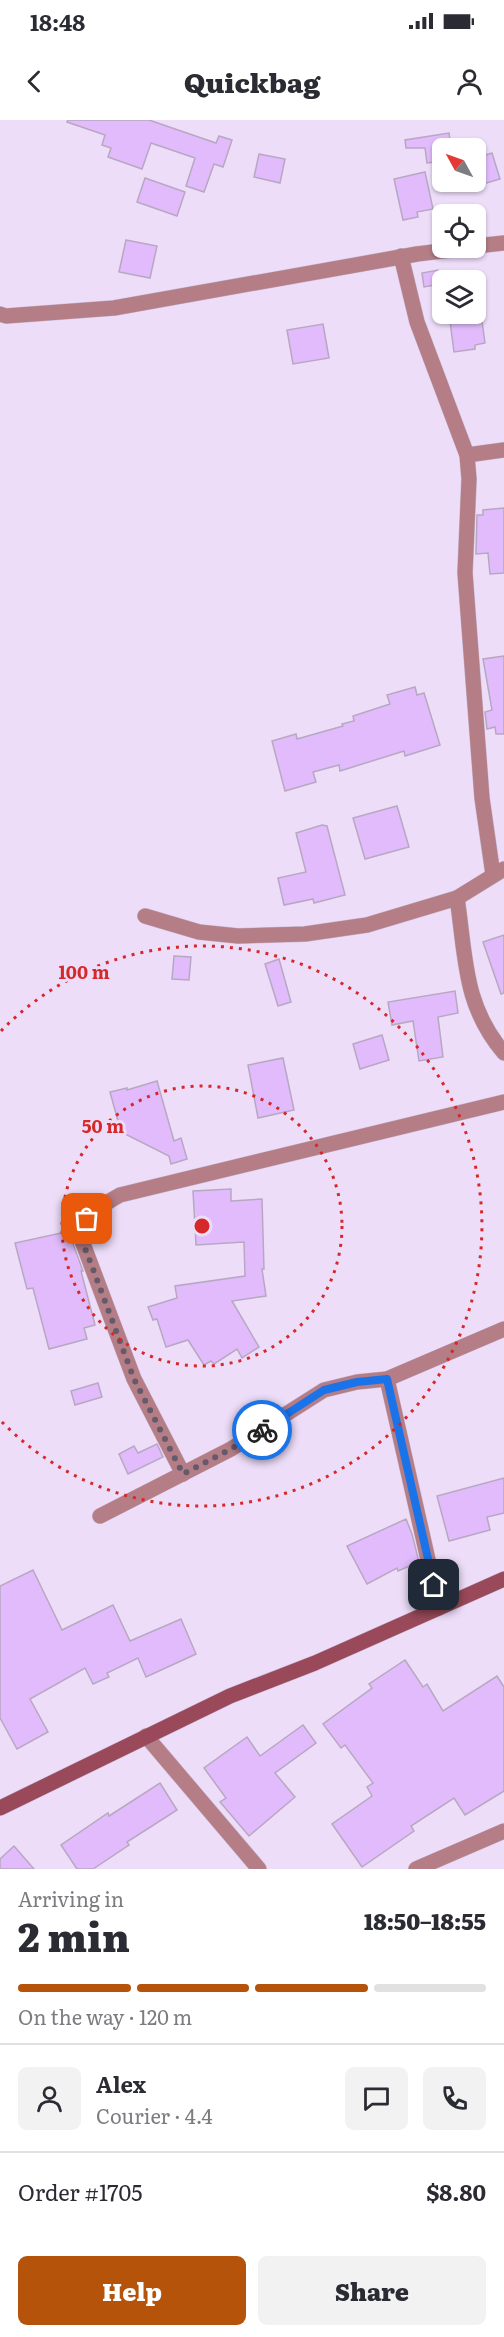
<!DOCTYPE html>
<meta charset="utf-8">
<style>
body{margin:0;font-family:Literata,serif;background:#f2f2f3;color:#2b2b33;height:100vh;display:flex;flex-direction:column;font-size:22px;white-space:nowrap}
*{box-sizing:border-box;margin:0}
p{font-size:20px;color:#7c7c81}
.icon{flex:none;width:33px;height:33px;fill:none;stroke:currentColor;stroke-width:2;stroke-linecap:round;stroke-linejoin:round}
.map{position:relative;height:1749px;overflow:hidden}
.details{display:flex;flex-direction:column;background:#fff;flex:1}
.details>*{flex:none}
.needle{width:39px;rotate:310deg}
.buttons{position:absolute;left:432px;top:18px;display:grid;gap:12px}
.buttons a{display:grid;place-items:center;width:54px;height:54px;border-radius:9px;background:#fff;box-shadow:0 2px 4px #0004;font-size:30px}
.pin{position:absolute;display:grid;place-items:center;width:51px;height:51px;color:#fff;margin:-26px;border-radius:12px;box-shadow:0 3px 9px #0006}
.courier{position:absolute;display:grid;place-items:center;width:60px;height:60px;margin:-30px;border:4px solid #1a73e8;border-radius:50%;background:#fff;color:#222;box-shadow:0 2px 8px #0007}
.summary em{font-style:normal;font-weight:800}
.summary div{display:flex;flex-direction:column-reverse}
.summary{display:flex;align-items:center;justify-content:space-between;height:102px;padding:0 18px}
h1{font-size:39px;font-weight:800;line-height:45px}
.bar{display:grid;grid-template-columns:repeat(4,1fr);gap:9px 6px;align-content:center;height:72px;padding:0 18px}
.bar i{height:8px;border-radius:4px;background:#e1e1e2}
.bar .active{background:#b45309}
.bar p{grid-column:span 4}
.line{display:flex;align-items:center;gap:15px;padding:0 18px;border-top:2px solid #e1e1e2}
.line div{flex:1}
.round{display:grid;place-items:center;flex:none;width:63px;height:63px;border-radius:9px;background:#f2f2f3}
.primary-button{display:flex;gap:12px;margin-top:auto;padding:12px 18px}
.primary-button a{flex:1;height:69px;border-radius:9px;background:#b45309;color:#fff;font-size:24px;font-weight:800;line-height:69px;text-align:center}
.primary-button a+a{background:#f2f2f3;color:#2b2b33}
.status{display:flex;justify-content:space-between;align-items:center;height:42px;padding:0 30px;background:#fff;direction:ltr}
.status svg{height:16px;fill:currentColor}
header{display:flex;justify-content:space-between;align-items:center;height:78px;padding:0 18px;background:#fff;font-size:27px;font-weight:800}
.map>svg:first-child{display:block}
.building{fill:#e1bbfb;stroke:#b7a8c2;stroke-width:1.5}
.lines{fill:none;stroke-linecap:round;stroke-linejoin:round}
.street-casing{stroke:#c7b9d1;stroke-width:16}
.secondary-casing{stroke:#c7b9d1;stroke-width:16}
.street{stroke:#b57d85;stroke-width:15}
.secondary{stroke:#994959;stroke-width:15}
.done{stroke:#645a6a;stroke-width:6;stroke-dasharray:0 10.8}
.route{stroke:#1a73e8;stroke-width:8}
.ring{fill:none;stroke:#d62828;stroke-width:3;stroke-dasharray:3 6}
.centre{fill:#d62828;stroke:#edddf9;stroke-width:3}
.ring-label{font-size:18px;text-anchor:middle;font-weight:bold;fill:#d62828;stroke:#edddf9;stroke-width:6;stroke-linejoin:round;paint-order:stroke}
</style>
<div class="status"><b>18:48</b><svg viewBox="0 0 49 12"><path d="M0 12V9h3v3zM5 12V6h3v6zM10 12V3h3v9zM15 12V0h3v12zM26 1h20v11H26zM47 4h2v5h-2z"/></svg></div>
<header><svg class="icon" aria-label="back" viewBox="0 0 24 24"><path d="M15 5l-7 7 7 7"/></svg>Quickbag<svg class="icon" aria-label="person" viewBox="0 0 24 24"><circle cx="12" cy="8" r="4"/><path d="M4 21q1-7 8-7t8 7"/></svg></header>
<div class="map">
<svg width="504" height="1749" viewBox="0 0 504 1749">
<rect width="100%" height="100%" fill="#edddf9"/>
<!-- building -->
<g class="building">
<path d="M 68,0 L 149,0 L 216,23 L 219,16 L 232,20 L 223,47 L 214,44 L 204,72 L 186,66 L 195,38 L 151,23 L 142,49 L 108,37 L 111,28 L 102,25 L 105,15 L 67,2 Z"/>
<path d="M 449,13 L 451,28 L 442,28 L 442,41 L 427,43 L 425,28 L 406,28 L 405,20 Z"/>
<path d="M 492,33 L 500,59 L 476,66 L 476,38 Z"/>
<path d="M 259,34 L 285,39 L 280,63 L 254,57 Z"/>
<path d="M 425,52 L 433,89 L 417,92 L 418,97 L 403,100 L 394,59 Z"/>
<path d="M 145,58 L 185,72 L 177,96 L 137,82 Z"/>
<path d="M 126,120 L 157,126 L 150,158 L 119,152 Z"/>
<path d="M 438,150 L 441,164 L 424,167 L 422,153 Z"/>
<path d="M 449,194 L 481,194 L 485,223 L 475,225 L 475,229 L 454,232 Z"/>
<path d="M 323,204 L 329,238 L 293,244 L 287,210 Z"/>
<path d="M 504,388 L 504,453 L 490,454 L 488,433 L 476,434 L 477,395 L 483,395 L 483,390 Z"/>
<path d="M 504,536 L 504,614 L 496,614 L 495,607 L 487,609 L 485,592 L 492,590 L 483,539 Z"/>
<path d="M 415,567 L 417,575 L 424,573 L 440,625 L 405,636 L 404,631 L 340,651 L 339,645 L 313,652 L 316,662 L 285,671 L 272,621 L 296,614 L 297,619 L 343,606 L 342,604 L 354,601 L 353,596 L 390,584 L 387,575 Z"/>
<path d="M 397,686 L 409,727 L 365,739 L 353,698 Z"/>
<path d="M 322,705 L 327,706 L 345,775 L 314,783 L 313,779 L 284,785 L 278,758 L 306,752 L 296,713 Z"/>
<path d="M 504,815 L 504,873 L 501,874 L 483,822 Z"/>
<path d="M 174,836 L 191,837 L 189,860 L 172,859 Z"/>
<path d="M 279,839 L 291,882 L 278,886 L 265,844 Z"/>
<path d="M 455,871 L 458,893 L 438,897 L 443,937 L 419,941 L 413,901 L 392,905 L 388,882 Z"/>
<path d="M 382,915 L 389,940 L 360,949 L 353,924 Z"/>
<path d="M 283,938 L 294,990 L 258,998 L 248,945 Z"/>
<path d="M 157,961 L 174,1021 L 181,1018 L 187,1039 L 171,1044 L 169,1036 L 121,1012 L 110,972 L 127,968 L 127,970 Z"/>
<path d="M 231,1069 L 231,1081 L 262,1079 L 264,1149 L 262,1149 L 266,1176 L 232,1181 L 259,1227 L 242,1238 L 237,1229 L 214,1244 L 211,1241 L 204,1245 L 188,1220 L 166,1227 L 157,1199 L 153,1200 L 148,1187 L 177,1178 L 175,1166 L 245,1156 L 244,1122 L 196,1125 L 193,1071 Z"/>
<path d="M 75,1110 L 73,1124 L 83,1151 L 81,1151 L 95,1205 L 84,1208 L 87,1219 L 49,1229 L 33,1168 L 27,1169 L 15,1123 Z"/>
<path d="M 98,1263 L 102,1277 L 75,1285 L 71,1271 Z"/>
<path d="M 157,1324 L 163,1337 L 128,1354 L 119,1334 L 134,1326 L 138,1333 Z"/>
<path d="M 504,1358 L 504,1393 L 487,1397 L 490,1410 L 449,1421 L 437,1376 Z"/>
<path d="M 406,1399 L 412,1414 L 419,1442 L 398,1451 L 397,1448 L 367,1464 L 347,1426 Z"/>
<path d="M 33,1450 L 62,1510 L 113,1485 L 130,1521 L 181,1499 L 196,1534 L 146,1557 L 138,1538 L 107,1553 L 109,1557 L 93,1564 L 85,1548 L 30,1579 L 48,1612 L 17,1629 L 0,1598 L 0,1466 Z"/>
<path d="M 405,1540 L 423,1567 L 427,1564 L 443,1591 L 497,1556 L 504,1567 L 504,1671 L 465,1695 L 454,1678 L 411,1706 L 414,1711 L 362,1747 L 332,1704 L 372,1676 L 367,1667 L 373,1663 L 345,1625 L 341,1628 L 323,1604 L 372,1568 L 369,1564 Z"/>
<path d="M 303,1605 L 316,1623 L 275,1653 L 295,1677 L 249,1716 L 220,1682 L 226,1678 L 204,1648 L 247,1617 L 260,1636 Z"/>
<path d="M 160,1663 L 177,1690 L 127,1722 L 129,1725 L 93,1749 L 77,1749 L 61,1725 L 108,1693 L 109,1696 Z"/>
<path d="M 14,1726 L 34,1749 L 0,1749 L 0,1739 Z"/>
</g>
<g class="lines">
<defs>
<g id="street">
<path d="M 476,126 L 504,123"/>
<path d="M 401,136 L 417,202 L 467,335 L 469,359 L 465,453 L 482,678 L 493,755"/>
<path d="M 0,194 L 6,196 L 114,188 L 417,134 L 466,128"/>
<path d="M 467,335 L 504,330"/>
<path d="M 457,778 C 466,837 463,885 504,933"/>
<path d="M 145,796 L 199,812 L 238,816 L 305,814 L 367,805 L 457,778 L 504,749"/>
<path d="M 387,1259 L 439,1488"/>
<path d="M 183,1354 L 134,1259 L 82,1121 C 89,1093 95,1089 120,1075 L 504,982"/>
<path d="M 100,1396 L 231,1329 L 324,1270 L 357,1262 L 387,1259 L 504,1209"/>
<path d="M 146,1616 L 259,1749"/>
<path d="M 416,1749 L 504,1711"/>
</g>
<path id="secondary" d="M 0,1688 L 230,1576 L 315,1543 L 504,1459"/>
</defs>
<!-- street casing -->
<use href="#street" class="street-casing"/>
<!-- secondary casing -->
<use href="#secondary" class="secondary-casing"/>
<!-- street -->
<use href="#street" class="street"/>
<!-- secondary -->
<use href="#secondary" class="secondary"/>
</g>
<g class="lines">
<!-- done -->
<path class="done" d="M 87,1099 L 82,1121 L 90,1141 L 134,1259 L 183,1354 L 231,1329 L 262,1310"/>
<!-- route -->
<path class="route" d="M 262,1310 L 324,1270 L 357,1262 L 387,1259 L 434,1465"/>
</g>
<!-- distance rings -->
<g class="ring">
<circle cx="202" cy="1106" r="140"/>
<path d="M1 911A280 280 0 1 1 1 1301"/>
</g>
<circle cx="202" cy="1106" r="9" class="centre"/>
<g class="ring-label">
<text x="84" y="859">100 m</text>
<text x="103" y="1013">50 m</text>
</g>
</svg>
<div class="buttons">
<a><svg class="needle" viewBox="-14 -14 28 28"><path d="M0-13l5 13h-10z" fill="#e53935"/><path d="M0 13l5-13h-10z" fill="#7c7c81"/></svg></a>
<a><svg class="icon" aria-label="locate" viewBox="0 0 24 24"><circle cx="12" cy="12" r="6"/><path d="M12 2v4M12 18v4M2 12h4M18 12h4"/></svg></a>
<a><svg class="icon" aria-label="layers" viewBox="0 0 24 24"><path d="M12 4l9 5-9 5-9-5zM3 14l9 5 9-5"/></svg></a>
</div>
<div class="pin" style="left:87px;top:1099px;background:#ea580c"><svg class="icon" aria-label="bag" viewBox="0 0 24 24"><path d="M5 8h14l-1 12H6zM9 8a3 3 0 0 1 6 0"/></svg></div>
<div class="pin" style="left:434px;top:1465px;background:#1f2937"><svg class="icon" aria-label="home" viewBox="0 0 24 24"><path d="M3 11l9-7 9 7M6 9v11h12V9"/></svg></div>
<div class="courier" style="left:262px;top:1310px"><svg class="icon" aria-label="bike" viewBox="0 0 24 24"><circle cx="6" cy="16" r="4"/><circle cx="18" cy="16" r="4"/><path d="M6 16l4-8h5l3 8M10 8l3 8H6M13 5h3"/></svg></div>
</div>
<section class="details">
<div class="summary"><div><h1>2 min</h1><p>Arriving in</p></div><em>18:50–18:55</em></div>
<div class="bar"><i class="active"></i><i class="active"></i><i class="active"></i><i></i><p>On the way · 120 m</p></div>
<div class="line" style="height:108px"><a class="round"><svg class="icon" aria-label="person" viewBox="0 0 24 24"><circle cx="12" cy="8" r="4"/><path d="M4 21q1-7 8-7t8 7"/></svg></a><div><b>Alex</b><p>Courier · 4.4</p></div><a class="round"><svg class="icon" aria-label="chat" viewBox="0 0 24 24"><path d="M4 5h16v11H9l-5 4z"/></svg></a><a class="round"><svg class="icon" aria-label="phone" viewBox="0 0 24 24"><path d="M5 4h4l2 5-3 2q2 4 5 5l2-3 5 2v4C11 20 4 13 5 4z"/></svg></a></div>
<div class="line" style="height:78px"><div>Order #1705</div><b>$8.80</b></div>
<div class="primary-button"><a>Help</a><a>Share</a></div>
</section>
